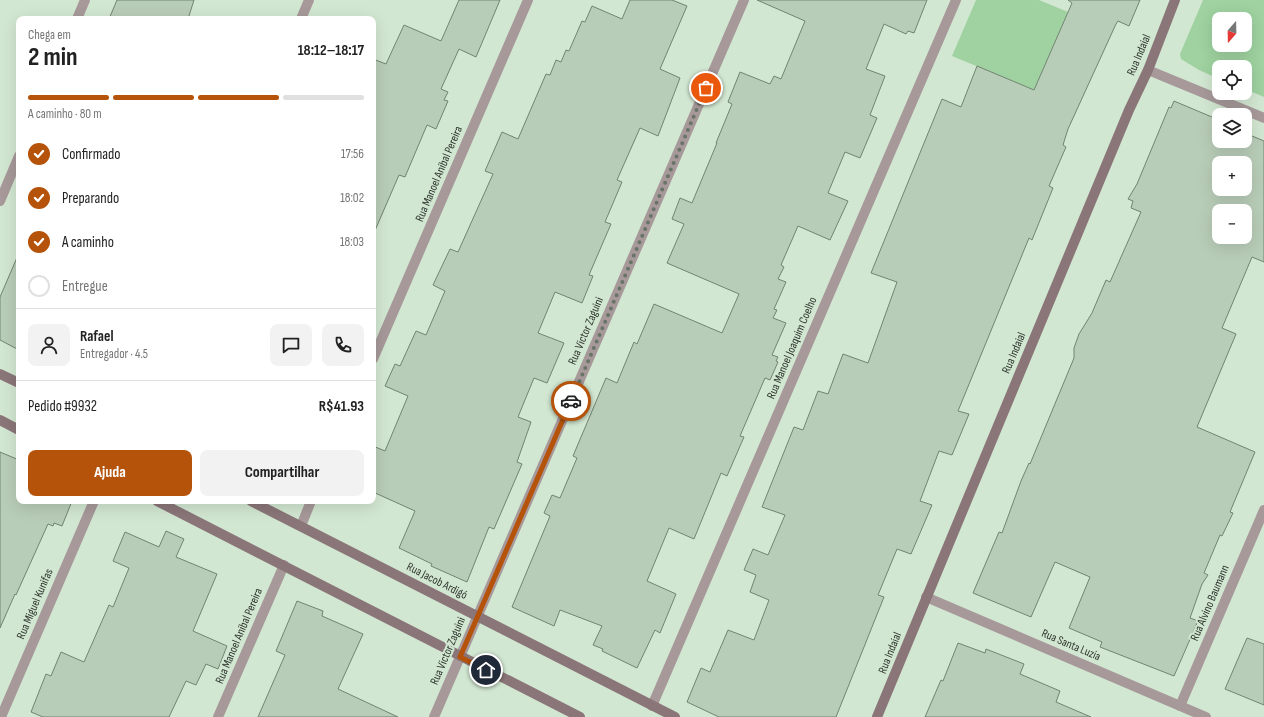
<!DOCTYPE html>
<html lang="pt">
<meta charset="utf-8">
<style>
body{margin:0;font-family:"Sofia Sans Condensed",sans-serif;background:#f2f2f2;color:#222;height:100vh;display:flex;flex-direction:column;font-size:15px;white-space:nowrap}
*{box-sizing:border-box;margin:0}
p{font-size:13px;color:#767676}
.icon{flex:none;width:22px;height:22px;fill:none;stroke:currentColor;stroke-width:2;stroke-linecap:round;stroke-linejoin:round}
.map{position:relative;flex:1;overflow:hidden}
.sheet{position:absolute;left:16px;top:16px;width:360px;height:488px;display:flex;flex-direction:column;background:#fff;border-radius:8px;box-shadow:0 4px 16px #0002}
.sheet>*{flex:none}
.needle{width:26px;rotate:200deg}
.fabs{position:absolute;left:1212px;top:12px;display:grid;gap:8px}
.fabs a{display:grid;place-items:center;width:40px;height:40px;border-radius:8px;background:#fff;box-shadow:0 4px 16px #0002;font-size:20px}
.pin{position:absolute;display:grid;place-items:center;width:34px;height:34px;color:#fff;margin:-17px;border:2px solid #fff;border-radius:50%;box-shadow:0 1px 4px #0007}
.courier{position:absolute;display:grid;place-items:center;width:40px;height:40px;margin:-20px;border:3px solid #b45309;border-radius:50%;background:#fff;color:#222;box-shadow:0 1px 5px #0007}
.head em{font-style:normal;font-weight:700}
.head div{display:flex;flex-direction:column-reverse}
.head{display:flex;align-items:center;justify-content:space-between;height:68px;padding:0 12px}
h1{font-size:26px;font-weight:700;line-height:30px}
.bar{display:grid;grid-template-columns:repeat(4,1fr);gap:6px 4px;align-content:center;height:48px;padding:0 12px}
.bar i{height:5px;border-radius:3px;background:#e0e0e0}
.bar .selected{background:#b45309}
.bar p{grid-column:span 4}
.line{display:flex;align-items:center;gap:10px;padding:0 12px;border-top:1px solid #e0e0e0}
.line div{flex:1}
.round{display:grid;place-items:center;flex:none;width:42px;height:42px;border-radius:8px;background:#f2f2f2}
ol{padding:0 12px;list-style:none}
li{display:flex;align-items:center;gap:12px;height:44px}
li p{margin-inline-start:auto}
li .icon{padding:4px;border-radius:50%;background:#b45309;color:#fff;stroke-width:4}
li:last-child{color:#767676}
li i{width:22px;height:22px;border:2px solid #e0e0e0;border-radius:50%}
.primary-button{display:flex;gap:8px;margin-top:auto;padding:8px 12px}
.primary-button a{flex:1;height:46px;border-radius:8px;background:#b45309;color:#fff;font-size:16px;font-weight:700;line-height:46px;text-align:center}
.primary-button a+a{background:#f2f2f2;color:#222}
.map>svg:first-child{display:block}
.green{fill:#9fd2a0;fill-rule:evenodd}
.building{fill:#b8cdb8;stroke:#718471;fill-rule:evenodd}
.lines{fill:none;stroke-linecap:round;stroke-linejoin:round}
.street{stroke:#a7999a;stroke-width:10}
.secondary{stroke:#8a7678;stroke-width:10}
.done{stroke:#677467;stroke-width:4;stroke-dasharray:0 7.2}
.route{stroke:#b45309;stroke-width:5}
.labels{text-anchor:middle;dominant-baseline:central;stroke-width:4;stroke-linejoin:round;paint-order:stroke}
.street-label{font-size:12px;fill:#2e362e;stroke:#d2e7d2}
</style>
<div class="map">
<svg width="1264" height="717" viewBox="0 0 1264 717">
<rect width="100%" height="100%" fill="#d2e7d2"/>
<!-- green -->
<g class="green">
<path d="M 976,0 L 1039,0 L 1068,12 L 1034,90 L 952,56 Z"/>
<path d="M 1203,0 L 1264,0 L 1264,97 L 1245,89 L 1245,67 L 1219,67 L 1219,79 L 1199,70 L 1181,59 L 1180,54 ZM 1219,19 L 1245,19 L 1245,45 L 1219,45 Z"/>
</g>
<!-- building -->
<g class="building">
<path d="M 117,0 L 194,0 L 188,19 L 109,19 Z"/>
<path d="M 459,0 L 500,0 L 476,57 L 459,49 L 441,89 L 448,92 L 444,100 L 448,101 L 436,129 L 427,125 L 405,177 L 399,175 L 373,235 L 373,59 L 386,64 L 404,25 L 441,41 Z"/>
<path d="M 630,0 L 672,0 L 687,6 L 660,69 L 680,78 L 658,136 L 640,128 L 617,180 L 622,182 L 605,222 L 611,224 L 589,275 L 593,276 L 582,303 L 555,292 L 538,333 L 564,343 L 547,383 L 534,378 L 518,417 L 531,422 L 517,462 L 522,464 L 494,529 L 489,527 L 467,582 L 431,566 L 432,564 L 399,548 L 415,511 L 373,492 L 373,446 L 385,451 L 408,396 L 385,386 L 395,364 L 400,366 L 416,331 L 426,335 L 445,291 L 433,285 L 450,249 L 458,252 L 493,174 L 485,171 L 502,132 L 518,139 L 546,74 L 550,75 L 556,60 L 561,62 L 566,50 L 569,51 L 582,21 L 585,22 L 592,6 L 622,19 Z"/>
<path d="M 757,0 L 927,0 L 914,33 L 908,31 L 906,34 L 884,24 L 866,69 L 885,76 L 870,115 L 877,118 L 860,158 L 845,152 L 828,193 L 848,201 L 830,240 L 798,226 L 781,265 L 784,267 L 778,279 L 786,282 L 774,309 L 777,310 L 773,318 L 786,323 L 772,355 L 778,357 L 776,361 L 778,362 L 770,380 L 765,378 L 740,436 L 744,437 L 727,476 L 721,473 L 694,539 L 669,528 L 647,581 L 676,594 L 660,633 L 655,630 L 637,668 L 602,651 L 603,649 L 593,645 L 602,626 L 560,610 L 554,626 L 512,607 L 550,516 L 544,513 L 552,495 L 560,498 L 577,458 L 573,456 L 606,378 L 617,383 L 634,342 L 637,344 L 654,304 L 722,333 L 739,294 L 667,263 L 684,224 L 672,219 L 680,198 L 692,203 L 717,143 L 716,143 L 732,104 L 728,102 L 740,72 L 770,84 L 774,76 L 781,79 L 805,21 Z"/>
<path d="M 1068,0 L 1140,0 L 1129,26 L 1118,21 L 1116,24 L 1068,129 L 1063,145 L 1066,147 L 1049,186 L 1053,188 L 1032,240 L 1029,238 L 958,411 L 969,414 L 952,455 L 939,451 L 920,501 L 932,505 L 911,554 L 897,549 L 878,595 L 884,597 L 836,717 L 719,717 L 687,702 L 701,668 L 710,672 L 728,630 L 754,640 L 769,600 L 750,592 L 756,575 L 744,570 L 753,549 L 768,555 L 785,515 L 762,507 L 794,427 L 803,430 L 818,391 L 828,394 L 843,354 L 868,363 L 897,282 L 871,273 L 942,99 L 961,107 L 977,66 L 1034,90 L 1072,3 Z"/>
<path d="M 1174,101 L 1219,120 L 1219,141 L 1245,141 L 1245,133 L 1264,141 L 1264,262 L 1252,257 L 1222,328 L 1236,334 L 1197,427 L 1255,452 L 1230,512 L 1233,513 L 1222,536 L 1220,535 L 1204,573 L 1208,575 L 1202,584 L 1190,618 L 1198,621 L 1174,676 L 1100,647 L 1102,642 L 1069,628 L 1090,577 L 1055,562 L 1031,617 L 973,593 L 999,532 L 1002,533 L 1021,481 L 1029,463 L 1030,464 L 1074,358 L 1074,348 L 1079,334 L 1092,313 L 1106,280 L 1110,282 L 1141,212 L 1131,208 L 1133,201 L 1128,199 L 1137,184 L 1169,107 L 1171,108 ZM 1219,163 L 1245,163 L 1245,189 L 1219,189 ZM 1219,211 L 1245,211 L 1245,237 L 1219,237 Z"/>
<path d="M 19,253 L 19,350 L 0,340 L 0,297 Z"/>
<path d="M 0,452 L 19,460 L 19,501 L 72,501 L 62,526 L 54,523 L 53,526 L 48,524 L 16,595 L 15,594 L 0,628 Z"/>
<path d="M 166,531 L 184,539 L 176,557 L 217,574 L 193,631 L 227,646 L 218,669 L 206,664 L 196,685 L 186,681 L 169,717 L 43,717 L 31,712 L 46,674 L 51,676 L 61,652 L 84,662 L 109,605 L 113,607 L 129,568 L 113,561 L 125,532 L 159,547 Z"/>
<path d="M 297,601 L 323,611 L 322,616 L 363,634 L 338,689 L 398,717 L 258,717 L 285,655 L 276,651 Z"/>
<path d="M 1247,638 L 1264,644 L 1264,705 L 1225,689 Z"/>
<path d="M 958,643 L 985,653 L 986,649 L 1024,664 L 1020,674 L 1060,691 L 1056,702 L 1091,717 L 925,717 L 941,680 L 943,681 Z"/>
</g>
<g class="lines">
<!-- street -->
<g class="street">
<path d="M 77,19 L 85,0"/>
<path d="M 301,19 L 309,0"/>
<path d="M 1148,70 L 1264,118"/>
<path d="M 0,201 L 19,156"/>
<path d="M 373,359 L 528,0"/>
<path d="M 301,526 L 311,501"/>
<path d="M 926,597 L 1206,717"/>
<path d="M 652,706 L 956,0"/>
<path d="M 1180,706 L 1264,510"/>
<path d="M 1,717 L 94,501"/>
<path d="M 218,717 L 284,565"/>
<path d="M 434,717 L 744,0"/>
</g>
<!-- secondary -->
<g class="secondary">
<path d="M 0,374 L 19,383"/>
<path d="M 0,420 L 19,430"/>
<path d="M 157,501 L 580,717"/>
<path d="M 251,501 L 675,717"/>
<path d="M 877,717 L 1129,110 L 1148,70 L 1175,0"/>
</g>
</g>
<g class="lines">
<!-- done -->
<path class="done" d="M 571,401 L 706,88"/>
<!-- route -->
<path class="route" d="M 486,670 L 460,657 L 571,401"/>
</g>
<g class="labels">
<!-- street labels -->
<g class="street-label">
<text transform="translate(1139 55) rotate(-67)">Rua Indaial</text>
<text transform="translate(439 174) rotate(-67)">Rua Manoel Aníbal Pereira</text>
<text transform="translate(586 331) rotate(-67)">Rua Victor Zaguini</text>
<text transform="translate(792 348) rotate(-67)">Rua Manoel Joaquim Coelho</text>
<text transform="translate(1014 353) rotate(-67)">Rua Indaial</text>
<text transform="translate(437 581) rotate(27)">Rua Jacob Ardigó</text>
<text transform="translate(1210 603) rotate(-67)">Rua Alvino Baumann</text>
<text transform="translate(35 604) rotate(-67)">Rua Miguel Kunifas</text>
<text transform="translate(239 636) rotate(-67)">Rua Manoel Aníbal Pereira</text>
<text transform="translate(1071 645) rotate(23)">Rua Santa Luzia</text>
<text transform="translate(448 651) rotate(-67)">Rua Victor Zaguini</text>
<text transform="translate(890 653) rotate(-68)">Rua Indaial</text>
</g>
</g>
</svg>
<div class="fabs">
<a><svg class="needle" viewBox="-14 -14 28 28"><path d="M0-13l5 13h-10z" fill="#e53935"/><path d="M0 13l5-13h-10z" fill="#767676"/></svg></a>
<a><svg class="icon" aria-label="locate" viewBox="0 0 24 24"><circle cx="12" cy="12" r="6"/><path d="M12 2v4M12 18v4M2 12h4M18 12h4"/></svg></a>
<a><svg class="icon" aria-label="layers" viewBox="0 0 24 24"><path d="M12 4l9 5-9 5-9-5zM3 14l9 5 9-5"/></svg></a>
<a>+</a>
<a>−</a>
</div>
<div class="pin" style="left:706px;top:88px;background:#ea580c"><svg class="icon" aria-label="bag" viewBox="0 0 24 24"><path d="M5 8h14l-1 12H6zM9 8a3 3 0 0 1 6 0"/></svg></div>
<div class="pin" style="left:486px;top:670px;background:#1f2937"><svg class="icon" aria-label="home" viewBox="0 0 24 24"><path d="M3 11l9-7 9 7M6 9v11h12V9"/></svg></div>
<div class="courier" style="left:571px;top:401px"><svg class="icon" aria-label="car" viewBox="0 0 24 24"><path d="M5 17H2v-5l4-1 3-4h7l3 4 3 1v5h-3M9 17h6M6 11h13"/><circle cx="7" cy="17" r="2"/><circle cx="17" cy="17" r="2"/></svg></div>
<section class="sheet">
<div class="head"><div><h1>2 min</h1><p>Chega em</p></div><em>18:12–18:17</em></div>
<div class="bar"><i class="selected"></i><i class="selected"></i><i class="selected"></i><i></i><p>A caminho · 80 m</p></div>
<ol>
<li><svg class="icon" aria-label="check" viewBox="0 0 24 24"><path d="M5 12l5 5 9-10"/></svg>Confirmado<p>17:56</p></li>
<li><svg class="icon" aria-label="check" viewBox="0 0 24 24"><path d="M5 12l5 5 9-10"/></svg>Preparando<p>18:02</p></li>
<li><svg class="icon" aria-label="check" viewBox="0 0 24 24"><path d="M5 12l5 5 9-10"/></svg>A caminho<p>18:03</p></li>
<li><i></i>Entregue</li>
</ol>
<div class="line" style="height:72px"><a class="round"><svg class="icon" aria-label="person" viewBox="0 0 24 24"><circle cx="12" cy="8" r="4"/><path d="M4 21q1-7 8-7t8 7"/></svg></a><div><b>Rafael</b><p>Entregador · 4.5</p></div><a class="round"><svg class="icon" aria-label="chat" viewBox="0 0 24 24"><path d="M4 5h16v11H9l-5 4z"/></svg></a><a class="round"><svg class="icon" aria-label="phone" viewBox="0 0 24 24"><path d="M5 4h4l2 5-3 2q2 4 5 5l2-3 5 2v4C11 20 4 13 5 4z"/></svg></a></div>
<div class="line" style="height:52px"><div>Pedido #9932</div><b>R$41.93</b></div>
<div class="primary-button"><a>Ajuda</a><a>Compartilhar</a></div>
</section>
</div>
